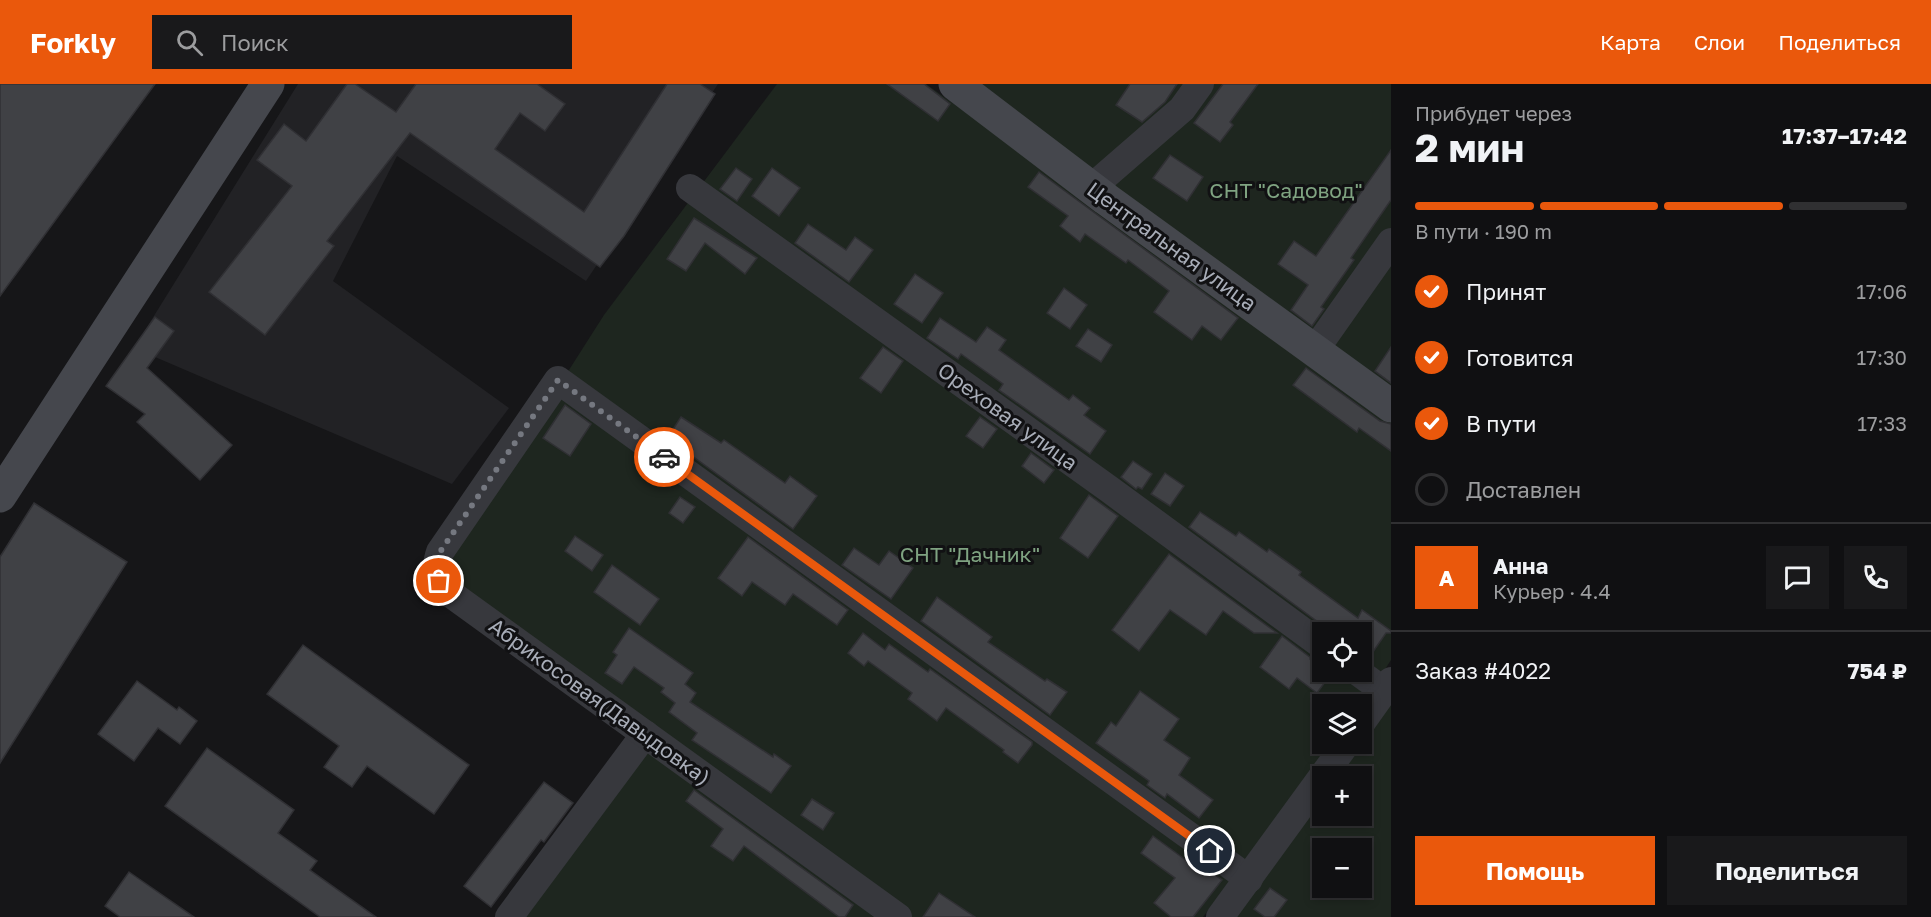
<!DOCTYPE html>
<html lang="ru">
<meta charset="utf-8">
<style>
body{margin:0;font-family:"Golos Text",sans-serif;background:#19191b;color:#f1f3f6;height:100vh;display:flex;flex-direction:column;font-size:22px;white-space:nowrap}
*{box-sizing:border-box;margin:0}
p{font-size:20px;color:#9c9d9f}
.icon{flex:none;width:33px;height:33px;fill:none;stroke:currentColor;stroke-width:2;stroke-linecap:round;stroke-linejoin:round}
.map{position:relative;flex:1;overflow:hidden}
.panel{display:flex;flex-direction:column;background:#101012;width:540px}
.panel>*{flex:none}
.buttons{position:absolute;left:1312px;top:538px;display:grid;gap:12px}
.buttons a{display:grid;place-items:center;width:60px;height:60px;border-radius:0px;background:#101012;box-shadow:0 3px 9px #0003,0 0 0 2px #303032;font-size:30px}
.pin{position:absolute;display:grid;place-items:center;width:51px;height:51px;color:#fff;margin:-26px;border:3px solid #fff;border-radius:50%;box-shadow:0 2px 6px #0007}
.courier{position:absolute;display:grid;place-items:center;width:60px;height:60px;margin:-30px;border:4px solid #ea580c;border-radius:50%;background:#fff;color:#222;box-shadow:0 2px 8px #0007}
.overview em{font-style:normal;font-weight:700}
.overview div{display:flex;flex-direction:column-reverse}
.overview{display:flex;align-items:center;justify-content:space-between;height:102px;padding:0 24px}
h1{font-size:39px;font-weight:700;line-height:45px}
.bar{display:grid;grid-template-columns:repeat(4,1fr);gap:9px 6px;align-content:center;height:72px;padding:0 24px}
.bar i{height:8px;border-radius:4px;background:#303032}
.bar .active{background:#ea580c}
.bar p{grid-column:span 4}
.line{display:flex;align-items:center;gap:15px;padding:0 24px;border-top:2px solid #303032}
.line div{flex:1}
.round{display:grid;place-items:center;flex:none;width:63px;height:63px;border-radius:0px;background:#19191b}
ol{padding:0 24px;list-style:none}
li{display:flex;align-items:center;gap:18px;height:66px}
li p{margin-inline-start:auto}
li .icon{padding:6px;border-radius:50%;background:#ea580c;color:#fff;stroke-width:4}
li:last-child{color:#9c9d9f}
li i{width:33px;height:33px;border:3px solid #303032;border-radius:50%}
.button{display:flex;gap:12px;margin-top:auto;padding:12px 24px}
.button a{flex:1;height:69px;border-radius:0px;background:#ea580c;color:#fff;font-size:24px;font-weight:700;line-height:69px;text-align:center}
.button a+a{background:#19191b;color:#f1f3f6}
header{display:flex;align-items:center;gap:36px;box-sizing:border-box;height:84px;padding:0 30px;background:#ea580c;color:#fff}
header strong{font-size:28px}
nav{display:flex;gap:33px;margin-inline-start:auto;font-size:21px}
.search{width:420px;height:54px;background:#19191b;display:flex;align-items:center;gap:15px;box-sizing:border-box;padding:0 21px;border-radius:0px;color:#9c9d9f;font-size:22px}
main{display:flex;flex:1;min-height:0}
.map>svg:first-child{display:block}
.built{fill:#222225}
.green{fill:#1e261f;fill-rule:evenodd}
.building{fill:#404145;stroke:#303034;stroke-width:1.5}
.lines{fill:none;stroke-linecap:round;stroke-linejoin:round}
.street{stroke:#37383d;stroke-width:28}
.secondary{stroke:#45474d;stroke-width:33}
.done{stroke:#757880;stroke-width:6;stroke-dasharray:0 10.8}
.route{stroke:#ea580c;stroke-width:8}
.labels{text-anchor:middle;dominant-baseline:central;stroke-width:6;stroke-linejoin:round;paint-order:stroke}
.park-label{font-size:21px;fill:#7fa381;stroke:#111113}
.street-label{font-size:21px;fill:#a8adb8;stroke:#111113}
</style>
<header>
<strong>Forkly</strong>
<div class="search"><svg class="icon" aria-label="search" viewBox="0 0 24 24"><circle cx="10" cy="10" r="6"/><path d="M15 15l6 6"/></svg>Поиск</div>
<nav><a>Карта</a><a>Слои</a><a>Поделиться</a></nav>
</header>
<main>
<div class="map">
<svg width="1391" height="833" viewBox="0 0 1391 833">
<rect width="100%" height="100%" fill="#161618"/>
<!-- built -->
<path class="built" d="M 298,0 L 718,0 L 586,197 L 397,72 L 333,197 L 509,324 L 452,400 L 134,264 Z"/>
<!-- green -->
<g class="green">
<path d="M 777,0 L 926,0 L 1391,332 L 1391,576 L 1362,621 L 1323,621 L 1323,660 L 1333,660 L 1203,833 L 515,833 L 653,644 L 451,497 L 451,471 L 604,231 ZM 1323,549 L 1362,549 L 1362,588 L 1323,588 Z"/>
<path d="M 980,0 L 1391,0 L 1391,313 Z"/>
<path d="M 1391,617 L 1391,833 L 1230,833 L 1323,709 L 1323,732 L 1362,732 L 1362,693 L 1335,693 L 1359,660 L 1362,660 L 1362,656 ZM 1323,765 L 1362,765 L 1362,804 L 1323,804 Z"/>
</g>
<!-- building -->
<g class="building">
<path d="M 0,0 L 155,0 L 0,212 Z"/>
<path d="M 347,0 L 355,0 L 396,28 L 416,0 L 537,0 L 565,20 L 545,47 L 520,29 L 495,65 L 584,128 L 667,0 L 700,0 L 715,10 L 624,152 L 600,183 L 410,49 L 327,157 L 334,162 L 265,251 L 209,208 L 292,102 L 257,76 L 284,40 L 306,57 Z"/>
<path d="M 887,0 L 924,0 L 950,20 L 938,37 Z"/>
<path d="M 1130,0 L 1177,0 L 1165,18 L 1142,38 L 1116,21 Z"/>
<path d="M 1223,0 L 1258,0 L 1230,38 L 1233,41 L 1220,58 L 1194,39 Z"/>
<path d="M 1391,66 L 1391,116 L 1351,174 L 1354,176 L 1321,223 L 1324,225 L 1312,242 L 1291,226 L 1308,201 L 1278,180 L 1294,157 L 1316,172 Z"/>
<path d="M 1170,71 L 1203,93 L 1187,117 L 1153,94 Z"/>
<path d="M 736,84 L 752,95 L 737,117 L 720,105 Z"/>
<path d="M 772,84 L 800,104 L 779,132 L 752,112 Z"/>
<path d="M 1039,88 L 1238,234 L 1221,256 L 1202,242 L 1192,256 L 1154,228 L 1169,207 L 1128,176 L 1126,179 L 1085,150 L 1080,158 L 1060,142 L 1068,132 L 1028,103 Z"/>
<path d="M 694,134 L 757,174 L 745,190 L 705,159 L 686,187 L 667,175 Z"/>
<path d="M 808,140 L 846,166 L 855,153 L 873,166 L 849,198 L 795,159 Z"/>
<path d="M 915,190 L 943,209 L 922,239 L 894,220 Z"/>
<path d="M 1064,204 L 1087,221 L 1070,245 L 1047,229 Z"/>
<path d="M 155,233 L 174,247 L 147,284 L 232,361 L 200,396 L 137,338 L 145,330 L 106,302 Z"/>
<path d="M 940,234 L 976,258 L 987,243 L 1006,256 L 999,266 L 1069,316 L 1073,311 L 1090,324 L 1084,331 L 1106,347 L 1090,370 L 999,306 L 1003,300 L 961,270 L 958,275 L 927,254 Z"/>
<path d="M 1088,245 L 1112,261 L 1101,278 L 1076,262 Z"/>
<path d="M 883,263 L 903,277 L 881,309 L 860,294 Z"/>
<path d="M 1391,263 L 1391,299 L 1375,287 Z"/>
<path d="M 1306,284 L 1380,337 L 1391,340 L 1391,367 L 1359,344 L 1357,348 L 1293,301 Z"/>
<path d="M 565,321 L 591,340 L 570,372 L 543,354 Z"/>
<path d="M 681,333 L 721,359 L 724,356 L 785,399 L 790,392 L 817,412 L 793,445 L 670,356 L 671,355 L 668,353 Z"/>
<path d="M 980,333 L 997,345 L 983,364 L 966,352 Z"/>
<path d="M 1031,369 L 1054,386 L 1044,399 L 1022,382 Z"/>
<path d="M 1133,377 L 1152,390 L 1142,405 L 1138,403 L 1136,405 L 1121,393 Z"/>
<path d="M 1165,389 L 1184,402 L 1170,422 L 1151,410 Z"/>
<path d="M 1089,411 L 1118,432 L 1088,474 L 1060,454 Z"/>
<path d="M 680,413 L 695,423 L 683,439 L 669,429 Z"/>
<path d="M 34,419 L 127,478 L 0,679 L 0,473 Z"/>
<path d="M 1200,428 L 1236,452 L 1239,448 L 1267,468 L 1269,465 L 1301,488 L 1299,491 L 1358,534 L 1362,526 L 1391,547 L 1391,549 L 1386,549 L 1368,575 L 1362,572 L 1362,549 L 1333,549 L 1189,443 Z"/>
<path d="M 575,452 L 603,471 L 592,487 L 565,467 Z"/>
<path d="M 748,453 L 848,526 L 837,541 L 793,510 L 785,521 L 752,498 L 742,512 L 718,494 Z"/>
<path d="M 854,464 L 879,481 L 889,467 L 913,484 L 891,515 L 842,481 Z"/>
<path d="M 1169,470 L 1277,549 L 1254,549 L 1223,527 L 1206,551 L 1170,526 L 1139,567 L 1112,546 Z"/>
<path d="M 612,481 L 659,515 L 640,541 L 594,508 Z"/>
<path d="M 937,513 L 992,553 L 988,558 L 1045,597 L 1047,595 L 1067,608 L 1050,631 L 921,537 Z"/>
<path d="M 629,544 L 693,589 L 685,600 L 696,609 L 690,618 L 773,673 L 774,670 L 791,682 L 771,709 L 692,656 L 697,649 L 669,628 L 675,619 L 661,608 L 664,604 L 634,583 L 622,600 L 605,589 L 617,571 L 613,568 Z"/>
<path d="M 863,549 L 885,566 L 889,560 L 928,588 L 930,585 L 1032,658 L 1032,661 L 1018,679 L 1003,668 L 1004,666 L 946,624 L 937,637 L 908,615 L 912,609 L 868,577 L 864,582 L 848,569 Z"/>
<path d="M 1282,552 L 1311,574 L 1310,575 L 1323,585 L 1323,588 L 1331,590 L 1317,609 L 1297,594 L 1289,605 L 1260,583 Z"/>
<path d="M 303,561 L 469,681 L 434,730 L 367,682 L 352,703 L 324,683 L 339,662 L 267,610 Z"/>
<path d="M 137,597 L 177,626 L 179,623 L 197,637 L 180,660 L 158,644 L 134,677 L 98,650 Z"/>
<path d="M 1140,607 L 1179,635 L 1164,656 L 1190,674 L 1179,691 L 1213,716 L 1199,734 L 1167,710 L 1165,714 L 1147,701 L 1149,697 L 1096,659 L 1111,638 L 1116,642 Z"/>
<path d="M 207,664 L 294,726 L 278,749 L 317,777 L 310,786 L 376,833 L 320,833 L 165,722 Z"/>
<path d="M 544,698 L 573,719 L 544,758 L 541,756 L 491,823 L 464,802 Z"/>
<path d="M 694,706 L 853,821 L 845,833 L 839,833 L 744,762 L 733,777 L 711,762 L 723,745 L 686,717 Z"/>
<path d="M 812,715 L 834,729 L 823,746 L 801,731 Z"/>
<path d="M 1153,752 L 1198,785 L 1201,781 L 1222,796 L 1193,833 L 1171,833 L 1154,819 L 1175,794 L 1141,769 Z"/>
<path d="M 129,788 L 194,833 L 120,833 L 105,822 Z"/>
<path d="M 1270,804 L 1287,816 L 1274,833 L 1265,833 L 1254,825 Z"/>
<path d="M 939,809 L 975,833 L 923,833 Z"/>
</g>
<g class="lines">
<!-- street -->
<g class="street">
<path d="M 690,104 L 1109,405 L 1323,562"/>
<path d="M 1091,104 L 1182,25 L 1200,0"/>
<path d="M 1315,266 L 1391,158"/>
<path d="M 1358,588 L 1384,607"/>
<path d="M 1362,638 L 1391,597"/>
<path d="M 509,833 L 645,650"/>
<path d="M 898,833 L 444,505 C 436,493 435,482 440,468 L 558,296 L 1249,795"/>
<path d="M 1220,833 L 1346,660"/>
</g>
<!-- secondary -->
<g class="secondary">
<path d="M 955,0 L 1106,115 L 1391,322"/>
<path d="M 0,412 L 268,0"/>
</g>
</g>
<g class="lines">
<!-- done -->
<path class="done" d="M 439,497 L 436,478 L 440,468 L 558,296 L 664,373"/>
<!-- route -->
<path class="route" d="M 664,373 L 1210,767"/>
</g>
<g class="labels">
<!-- park labels -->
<g class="park-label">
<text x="1286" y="106">СНТ "Садовод"</text>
<text x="970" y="470">СНТ "Дачник"</text>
</g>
<!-- street labels -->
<g class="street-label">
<text transform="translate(1172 162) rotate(36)">Центральная улица</text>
<text transform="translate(1008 332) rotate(36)">Ореховая улица</text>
<text transform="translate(600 617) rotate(36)">Абрикосовая(Давыдовка)</text>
</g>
</g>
</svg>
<div class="buttons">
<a><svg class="icon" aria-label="locate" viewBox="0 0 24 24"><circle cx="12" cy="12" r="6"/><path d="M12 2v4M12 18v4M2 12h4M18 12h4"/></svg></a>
<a><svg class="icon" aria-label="layers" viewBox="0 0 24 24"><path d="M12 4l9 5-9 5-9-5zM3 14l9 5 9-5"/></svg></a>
<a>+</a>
<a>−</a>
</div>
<div class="pin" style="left:439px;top:497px;background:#ea580c"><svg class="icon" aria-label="bag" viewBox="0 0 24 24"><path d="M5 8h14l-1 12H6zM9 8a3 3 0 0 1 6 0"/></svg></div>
<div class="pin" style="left:1210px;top:767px;background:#1f2937"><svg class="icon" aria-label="home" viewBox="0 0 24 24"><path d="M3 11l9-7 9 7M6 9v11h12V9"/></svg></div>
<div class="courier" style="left:664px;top:373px"><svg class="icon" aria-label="car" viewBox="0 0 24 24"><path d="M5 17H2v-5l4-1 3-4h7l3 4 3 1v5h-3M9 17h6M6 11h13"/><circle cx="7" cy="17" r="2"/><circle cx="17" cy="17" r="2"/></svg></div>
</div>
<section class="panel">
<div class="overview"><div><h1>2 мин</h1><p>Прибудет через</p></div><em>17:37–17:42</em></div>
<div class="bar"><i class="active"></i><i class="active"></i><i class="active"></i><i></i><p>В пути · 190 m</p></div>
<ol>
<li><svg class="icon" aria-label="check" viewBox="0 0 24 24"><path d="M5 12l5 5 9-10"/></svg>Принят<p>17:06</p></li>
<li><svg class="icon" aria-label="check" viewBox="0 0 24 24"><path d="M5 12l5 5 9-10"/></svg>Готовится<p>17:30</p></li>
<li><svg class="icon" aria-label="check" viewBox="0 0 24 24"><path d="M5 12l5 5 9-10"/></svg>В пути<p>17:33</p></li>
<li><i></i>Доставлен</li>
</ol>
<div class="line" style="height:108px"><b class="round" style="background:#ea580c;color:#fff">А</b><div><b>Анна</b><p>Курьер · 4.4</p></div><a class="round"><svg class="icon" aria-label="chat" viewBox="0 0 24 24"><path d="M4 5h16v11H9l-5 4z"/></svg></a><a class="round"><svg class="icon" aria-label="phone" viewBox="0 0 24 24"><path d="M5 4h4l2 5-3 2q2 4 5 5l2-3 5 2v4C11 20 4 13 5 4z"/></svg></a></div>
<div class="line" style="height:78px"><div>Заказ #4022</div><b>754 ₽</b></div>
<div class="button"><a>Помощь</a><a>Поделиться</a></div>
</section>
</main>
